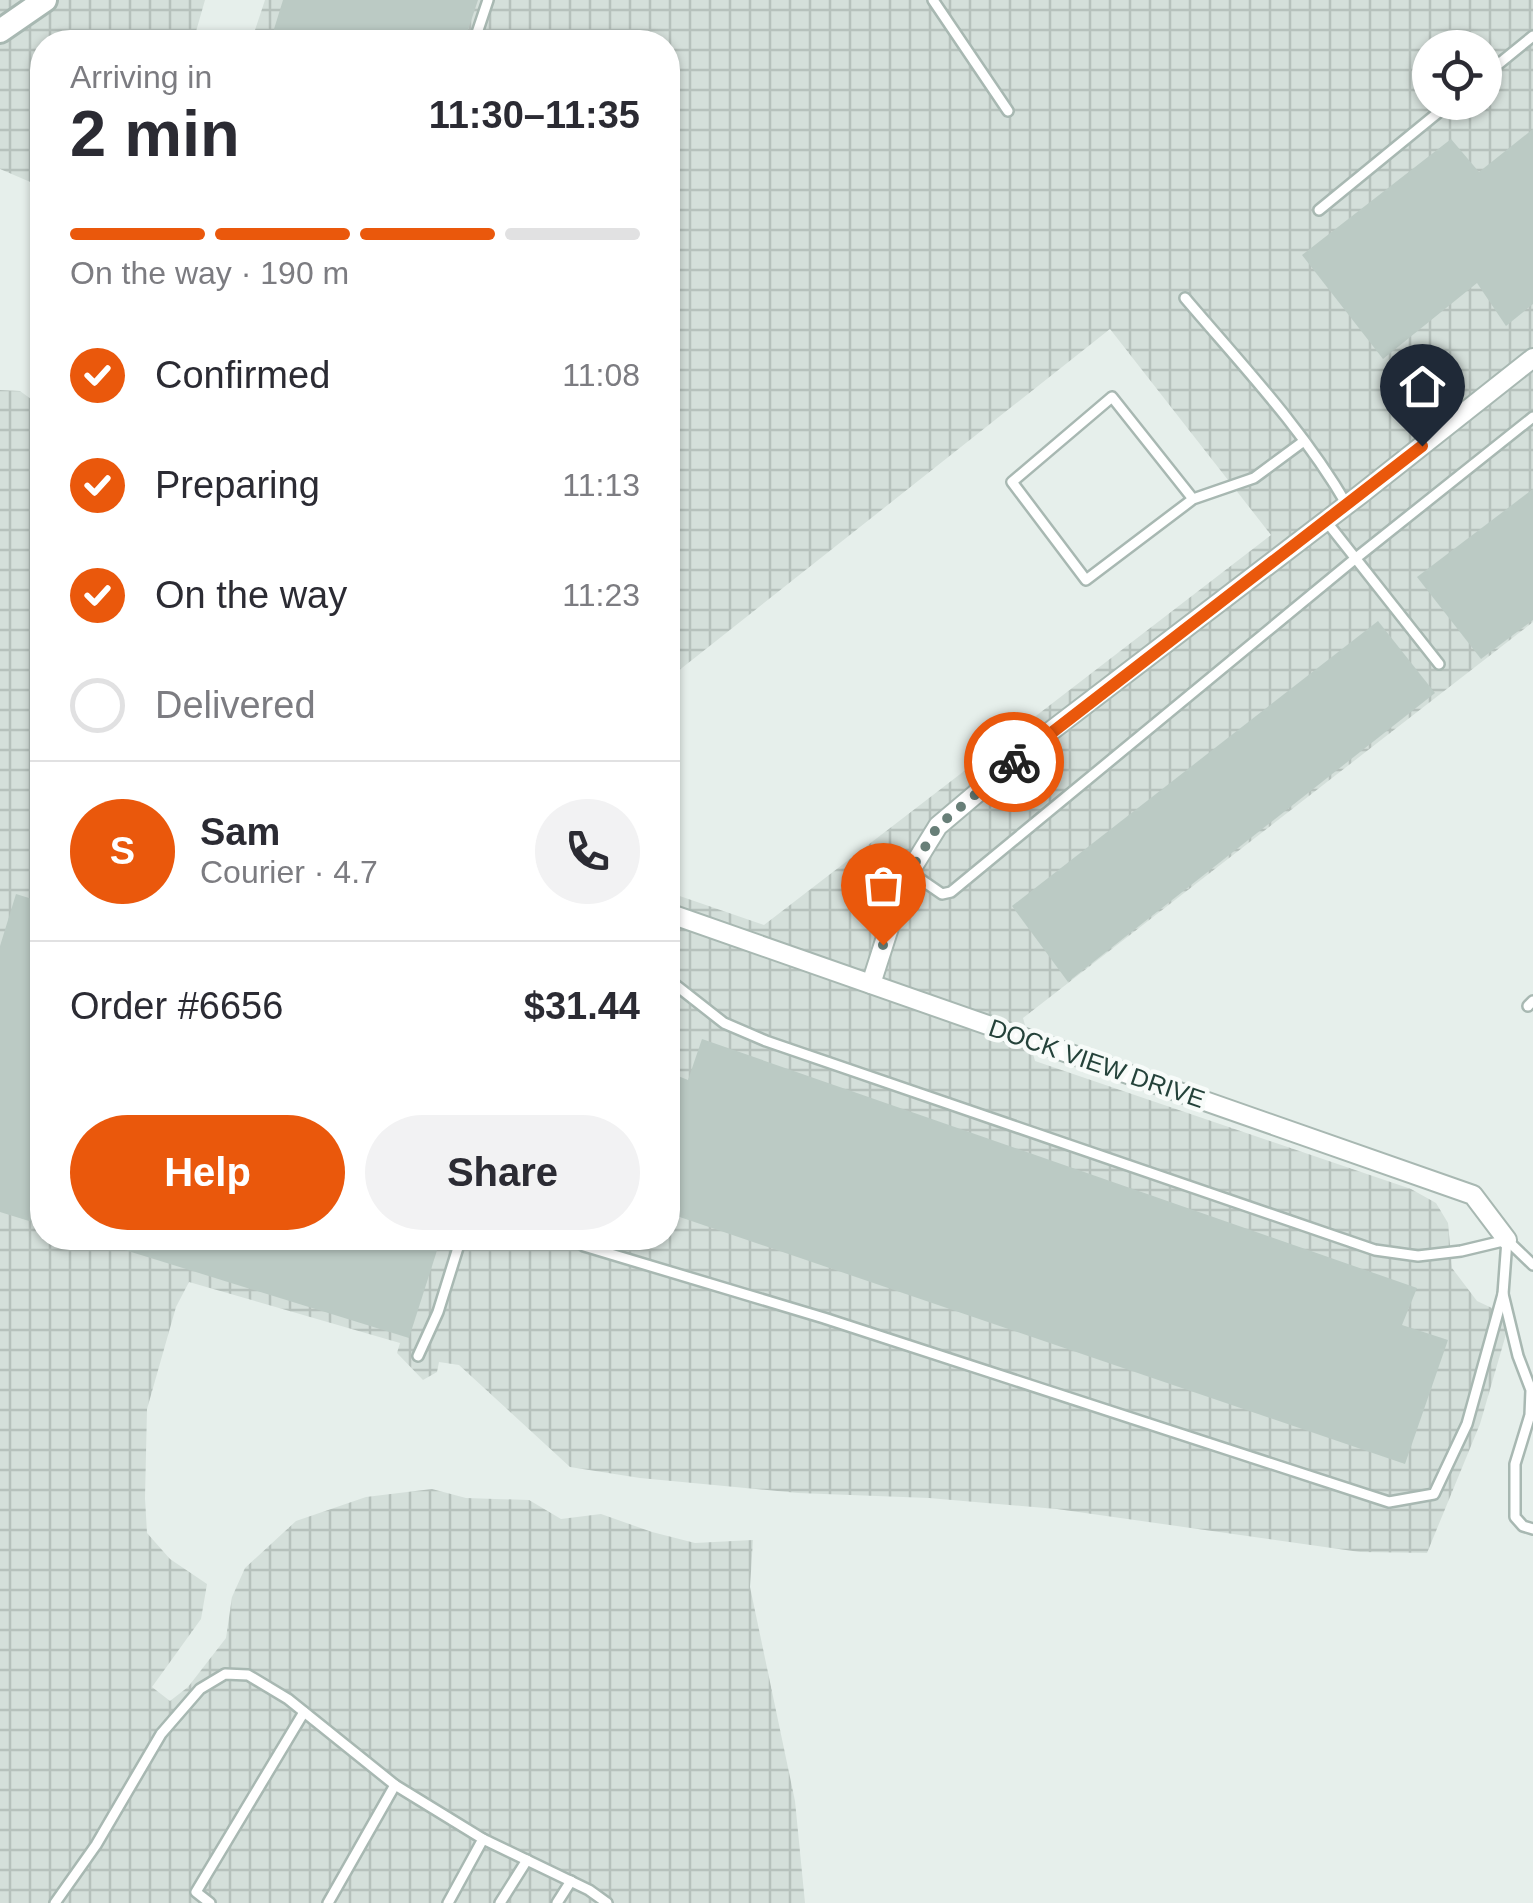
<!DOCTYPE html>
<meta charset="utf-8">
<style>
body{margin:0;font-family:Helvetica,sans-serif;background:#f2f2f3;color:#2b2b33;height:100vh;display:flex;flex-direction:column;font-size:38px;white-space:nowrap}
*{box-sizing:border-box;margin:0}
p{font-size:32px;color:#7c7c81}
.icon{flex:none;width:55px;height:55px;fill:none;stroke:currentColor;stroke-width:2;stroke-linecap:round;stroke-linejoin:round}
.map{position:relative;flex:1;overflow:hidden}
.sheet{position:absolute;left:30px;top:30px;width:650px;height:1220px;display:flex;flex-direction:column;background:#fff;border-radius:40px;box-shadow:0 2px 8px #0004}
.sheet>*{flex:none}
.fabs{position:absolute;left:1412px;top:30px;display:grid;gap:20px}
.fabs a{display:grid;place-items:center;width:90px;height:90px;border-radius:50%;background:#fff;box-shadow:0 2px 8px #0004;font-size:50px}
.pin{position:absolute;display:grid;place-items:center;width:85px;height:85px;color:#fff;margin:-102px -42px;border-radius:50% 50% 50% 0;rotate:-45deg;box-shadow:0 0 10px #0007}
.pin .icon{rotate:45deg}
.courier{position:absolute;display:grid;place-items:center;width:100px;height:100px;margin:-50px;border:8px solid #ea580c;border-radius:50%;background:#fff;color:#222;box-shadow:0 2px 12px #0007}
.headline em{font-style:normal;font-weight:800}
.headline div{display:flex;flex-direction:column-reverse}
.headline{display:flex;align-items:center;justify-content:space-between;height:170px;padding:0 40px}
h1{font-size:65px;font-weight:800;line-height:75px}
.bar{display:grid;grid-template-columns:repeat(4,1fr);gap:15px 10px;align-content:center;height:120px;padding:0 40px}
.bar i{height:12px;border-radius:8px;background:#e1e1e2}
.bar .on{background:#ea580c}
.bar p{grid-column:span 4}
.line{display:flex;align-items:center;gap:25px;padding:0 40px;border-top:2px solid #e1e1e2}
.line div{flex:1}
.round{display:grid;place-items:center;flex:none;width:105px;height:105px;border-radius:52px;background:#f2f2f3}
ol{padding:0 40px;list-style:none}
li{display:flex;align-items:center;gap:30px;height:110px}
li p{margin-inline-start:auto}
li .icon{padding:10px;border-radius:50%;background:#ea580c;color:#fff;stroke-width:4}
li:last-child{color:#7c7c81}
li i{width:55px;height:55px;border:5px solid #e1e1e2;border-radius:50%}
.action{display:flex;gap:20px;margin-top:auto;padding:20px 40px}
.action a{flex:1;height:115px;border-radius:60px;background:#ea580c;color:#fff;font-size:40px;font-weight:800;line-height:115px;text-align:center}
.action a+a{background:#f2f2f3;color:#2b2b33}
.map>svg:first-child{display:block}
.industrial{fill:url(#industrial-grid);fill-rule:evenodd}
.building{fill:#bbcac4}
.lines{fill:none;stroke-linecap:round;stroke-linejoin:round}
.service-casing{stroke:#a8b8b2;stroke-width:14}
.minor-casing{stroke:#a8b8b2;stroke-width:22}
.tertiary-casing{stroke:#a8b8b2;stroke-width:28}
.service{stroke:#fff;stroke-width:9}
.minor{stroke:#fff;stroke-width:18}
.tertiary{stroke:#fff;stroke-width:22}
.done{stroke:#687f78;stroke-width:10;stroke-dasharray:0 18}
.route{stroke:#ea580c;stroke-width:12}
.labels{text-anchor:middle;dominant-baseline:central;stroke-width:9;stroke-linejoin:round;paint-order:stroke}
.street-label{font-size:25px;fill:#24423a;stroke:#f7fbf9}
</style>
<div class="map">
<svg width="1533" height="1903" viewBox="0 0 1533 1903">
<defs>
<pattern id="industrial-grid" width="8" height="8" patternUnits="userSpaceOnUse" patternTransform="scale(2.5)"><rect width="8" height="8" fill="#d4dfda"/><path d="M0 4h8M4 0v8" fill="none" stroke="#b6c1bc"/></pattern>
</defs>
<rect width="100%" height="100%" fill="#e6efeb"/>
<!-- industrial -->
<g class="industrial">
<path d="M 0,0 L 205,0 L 193,42 L 42,42 L 42,187 L 0,169 Z"/>
<path d="M 265,0 L 1533,0 L 1533,622 L 1023,1018 L 1035,1061 L 1411,1189 L 1436,1203 L 1448,1223 L 1452,1268 L 1477,1301 L 1511,1317 L 1480,1424 L 1427,1553 L 1360,1552 L 1057,1509 L 929,1498 L 798,1493 L 640,1478 L 570,1467 L 459,1365 L 439,1362 L 437,1372 L 423,1380 L 397,1353 L 400,1343 L 189,1282 L 176,1307 L 147,1409 L 145,1498 L 147,1533 L 170,1559 L 207,1584 L 201,1619 L 152,1687 L 170,1701 L 188,1687 L 226,1638 L 232,1597 L 245,1568 L 296,1521 L 366,1497 L 432,1489 L 466,1498 L 529,1500 L 561,1519 L 601,1514 L 652,1532 L 695,1543 L 753,1540 L 750,1587 L 795,1801 L 805,1903 L 0,1903 L 0,390 L 20,391 L 42,407 L 42,1238 L 668,1238 L 668,892 L 764,925 L 1271,535 L 1110,329 L 668,679 L 668,42 L 251,42 ZM 1430,48 L 1485,48 L 1485,102 L 1430,102 Z"/>
</g>
<!-- building -->
<g class="building">
<path d="M 283,0 L 478,0 L 464,42 L 422,42 L 381,32 L 377,42 L 270,42 Z"/>
<path d="M 1533,129 L 1533,304 L 1506,326 L 1477,283 L 1383,359 L 1302,255 L 1451,139 L 1479,172 Z"/>
<path d="M 1533,489 L 1533,620 L 1481,659 L 1417,577 Z"/>
<path d="M 1378,621 L 1435,693 L 1068,982 L 1012,906 Z"/>
<path d="M 16,894 L 42,902 L 41,928 L 42,928 L 42,1225 L 0,1212 L 0,946 Z"/>
<path d="M 702,1039 L 1417,1288 L 1402,1325 L 1448,1340 L 1405,1464 L 668,1213 L 668,1072 L 688,1080 Z"/>
<path d="M 86,1238 L 441,1238 L 409,1338 Z"/>
</g>
<g class="lines">
<defs>
<g id="service">
<path d="M 933,0 L 1008,111"/>
<path d="M 474,42 L 488,0"/>
<path d="M 1485,75 L 1533,36"/>
<path d="M 1319,210 L 1451,102"/>
<path d="M 1185,298 C 1242,365 1303,429 1347,505"/>
<path d="M 1193,499 L 1112,397 L 1012,482 L 1086,580 L 1193,499 L 1254,478 L 1304,441"/>
<path d="M 1326,521 L 1439,664"/>
<path d="M 910,872 L 942,894 L 951,892 L 1356,558 L 1533,417"/>
<path d="M 668,979 L 724,1023 L 766,1041 L 1375,1250 L 1418,1256 L 1461,1251 L 1507,1240"/>
<path d="M 1528,1006 L 1533,1001"/>
<path d="M 574,1238 L 584,1246 L 824,1318 L 1389,1502 L 1434,1494 L 1467,1424 L 1503,1294"/>
<path d="M 1507,1240 L 1503,1294 L 1518,1356 L 1531,1390 L 1530,1415 L 1515,1464 L 1515,1517 L 1523,1526 L 1533,1529"/>
<path d="M 1507,1240 L 1533,1265"/>
<path d="M 418,1356 L 438,1312 L 461,1238"/>
<path d="M 483,1839 L 589,1890 L 607,1903"/>
<path d="M 55,1903 L 96,1845 L 161,1734 L 200,1689 L 225,1674 L 248,1675 L 288,1699 L 395,1785 L 483,1839 L 448,1903"/>
<path d="M 210,1903 L 196,1892 L 304,1712"/>
<path d="M 328,1903 L 395,1785"/>
<path d="M 500,1903 L 527,1860"/>
<path d="M 557,1903 L 571,1881"/>
</g>
<g id="minor">
<path d="M 668,913 L 1473,1195 L 1507,1240"/>
<path d="M 871,984 L 904,881 L 938,826 L 1047,734 L 1361,494 L 1533,358"/>
</g>
<path id="tertiary" d="M 0,31 L 45,0"/>
</defs>
<!-- service casing -->
<use href="#service" class="service-casing"/>
<!-- minor casing -->
<use href="#minor" class="minor-casing"/>
<!-- tertiary casing -->
<use href="#tertiary" class="tertiary-casing"/>
<!-- service -->
<use href="#service" class="service"/>
<!-- minor -->
<use href="#minor" class="minor"/>
<!-- tertiary -->
<use href="#tertiary" class="tertiary"/>
</g>
<g class="lines">
<!-- done -->
<path class="done" d="M 883,945 L 904,881 L 938,826 L 1014,762"/>
<!-- route -->
<path class="route" d="M 1014,762 L 1422,446"/>
</g>
<g class="labels">
<!-- street labels -->
<g class="street-label">
<text transform="translate(1097 1063) rotate(19)">DOCK VIEW DRIVE</text>
</g>
</g>
</svg>
<div class="fabs">
<a><svg class="icon" aria-label="locate" viewBox="0 0 24 24"><circle cx="12" cy="12" r="6"/><path d="M12 2v4M12 18v4M2 12h4M18 12h4"/></svg></a>
</div>
<div class="pin" style="left:883px;top:945px;background:#ea580c"><svg class="icon" aria-label="bag" viewBox="0 0 24 24"><path d="M5 8h14l-1 12H6zM9 8a3 3 0 0 1 6 0"/></svg></div>
<div class="pin" style="left:1422px;top:446px;background:#1f2937"><svg class="icon" aria-label="home" viewBox="0 0 24 24"><path d="M3 11l9-7 9 7M6 9v11h12V9"/></svg></div>
<div class="courier" style="left:1014px;top:762px"><svg class="icon" aria-label="bike" viewBox="0 0 24 24"><circle cx="6" cy="16" r="4"/><circle cx="18" cy="16" r="4"/><path d="M6 16l4-8h5l3 8M10 8l3 8H6M13 5h3"/></svg></div>
<section class="sheet">
<div class="headline"><div><h1>2 min</h1><p>Arriving in</p></div><em>11:30–11:35</em></div>
<div class="bar"><i class="on"></i><i class="on"></i><i class="on"></i><i></i><p>On the way · 190 m</p></div>
<ol>
<li><svg class="icon" aria-label="check" viewBox="0 0 24 24"><path d="M5 12l5 5 9-10"/></svg>Confirmed<p>11:08</p></li>
<li><svg class="icon" aria-label="check" viewBox="0 0 24 24"><path d="M5 12l5 5 9-10"/></svg>Preparing<p>11:13</p></li>
<li><svg class="icon" aria-label="check" viewBox="0 0 24 24"><path d="M5 12l5 5 9-10"/></svg>On the way<p>11:23</p></li>
<li><i></i>Delivered</li>
</ol>
<div class="line" style="height:180px"><b class="round" style="background:#ea580c;color:#fff">S</b><div><b>Sam</b><p>Courier · 4.7</p></div><a class="round"><svg class="icon" aria-label="phone" viewBox="0 0 24 24"><path d="M5 4h4l2 5-3 2q2 4 5 5l2-3 5 2v4C11 20 4 13 5 4z"/></svg></a></div>
<div class="line" style="height:130px"><div>Order #6656</div><b>$31.44</b></div>
<div class="action"><a>Help</a><a>Share</a></div>
</section>
</div>
